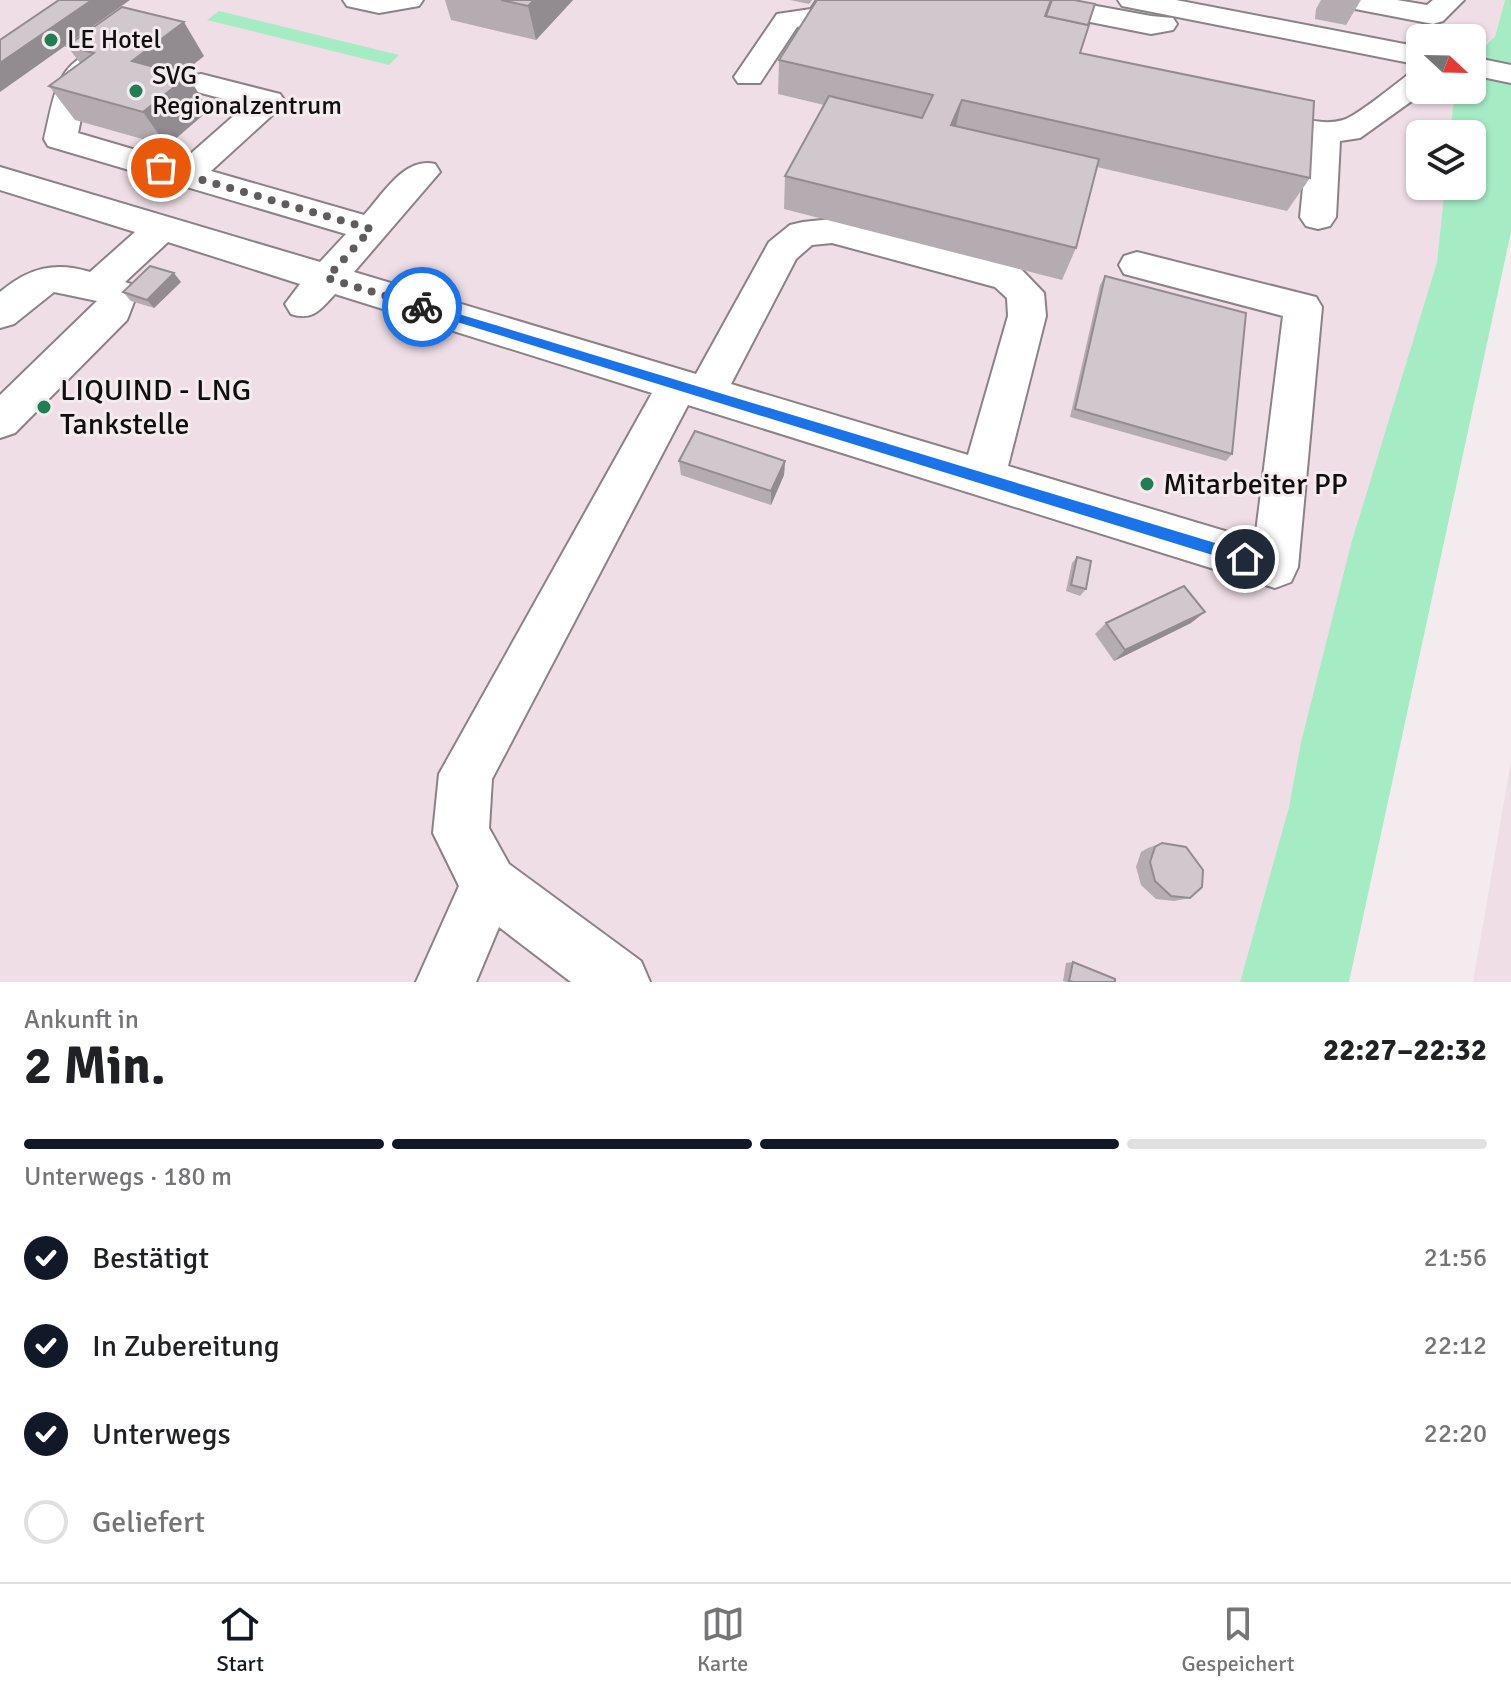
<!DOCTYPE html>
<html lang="de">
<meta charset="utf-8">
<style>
body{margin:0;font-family:Signika,sans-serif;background:#f6f6f6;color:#202124;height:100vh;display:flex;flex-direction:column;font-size:30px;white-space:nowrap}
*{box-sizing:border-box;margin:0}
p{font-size:26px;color:#757577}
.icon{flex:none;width:44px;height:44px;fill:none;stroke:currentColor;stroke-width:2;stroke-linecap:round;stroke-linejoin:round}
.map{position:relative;height:982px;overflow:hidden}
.sheet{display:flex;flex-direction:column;background:#fff;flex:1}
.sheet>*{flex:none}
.needle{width:52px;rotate:112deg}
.tools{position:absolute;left:1406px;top:24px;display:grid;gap:16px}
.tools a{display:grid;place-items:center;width:80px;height:80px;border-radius:12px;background:#fff;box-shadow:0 2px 6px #0004;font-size:40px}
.pin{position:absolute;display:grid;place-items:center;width:68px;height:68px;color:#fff;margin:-34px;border:4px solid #fff;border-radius:50%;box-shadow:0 2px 8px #0007}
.courier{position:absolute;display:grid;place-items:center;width:80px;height:80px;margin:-40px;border:6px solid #1a73e8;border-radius:50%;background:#fff;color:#222;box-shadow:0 2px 10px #0007}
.head em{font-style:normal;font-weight:800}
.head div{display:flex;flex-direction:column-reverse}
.head{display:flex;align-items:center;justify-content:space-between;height:136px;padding:0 24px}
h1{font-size:52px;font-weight:800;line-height:60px}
.bar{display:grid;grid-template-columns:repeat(4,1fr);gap:12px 8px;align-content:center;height:96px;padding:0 24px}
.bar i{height:10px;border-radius:6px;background:#e0e0e0}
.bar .current{background:#111827}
.bar p{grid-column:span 4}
ol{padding:0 24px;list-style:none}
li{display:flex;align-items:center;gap:24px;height:88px}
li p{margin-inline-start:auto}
li .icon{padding:8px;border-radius:50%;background:#111827;color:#fff;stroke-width:4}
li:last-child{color:#757577}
li i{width:44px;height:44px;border:4px solid #e0e0e0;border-radius:50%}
.menu{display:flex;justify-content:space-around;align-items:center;height:112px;border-top:2px solid #e0e0e0;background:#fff;font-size:22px;color:#757577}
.menu a{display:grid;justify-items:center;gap:4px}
.menu .current{color:#111827}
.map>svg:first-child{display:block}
.built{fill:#efdee6}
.green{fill:#a5ebc4}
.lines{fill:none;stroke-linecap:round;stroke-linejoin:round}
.minor-casing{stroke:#8a8286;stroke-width:4}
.minor{fill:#fff;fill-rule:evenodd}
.wall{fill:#b4acb0}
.shaded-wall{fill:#928c90}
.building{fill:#d1c8cd;stroke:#928c90;stroke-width:2}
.route{fill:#1a73e8}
.done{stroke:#605b5d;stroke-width:8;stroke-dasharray:0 14.4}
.poi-dot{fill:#207d54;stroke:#f4ebef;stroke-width:3}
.labels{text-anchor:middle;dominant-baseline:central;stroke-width:6;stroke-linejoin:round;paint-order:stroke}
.far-poi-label{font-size:26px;fill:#100e0f;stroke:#f4ebef;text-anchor:start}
.poi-label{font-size:30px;fill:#100e0f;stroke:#f4ebef;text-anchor:start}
</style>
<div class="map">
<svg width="1511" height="982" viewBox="0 0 1511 982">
<rect width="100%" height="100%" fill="#f4ebef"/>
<!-- built -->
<g class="built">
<path d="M 0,0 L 1505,0 L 1495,37 L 1483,45 L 1472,78 L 1472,38 L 1420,38 L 1420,90 L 1455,90 L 1450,134 L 1420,134 L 1420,186 L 1445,186 L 1437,262 L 1351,544 L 1301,742 L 1289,807 L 1240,982 L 0,982 Z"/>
<path d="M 1511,761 L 1511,982 L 1473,982 Z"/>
</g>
<!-- green -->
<g class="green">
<path d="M 1505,0 L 1511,0 L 1511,232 L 1349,982 L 1240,982 L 1289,807 L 1301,742 L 1351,544 L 1437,262 L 1445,186 L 1472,186 L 1472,134 L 1450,134 L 1455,90 L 1472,90 C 1472,70 1479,48 1495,37 Z"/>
<path d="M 219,11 L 399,55 L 389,65 L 207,20 Z"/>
</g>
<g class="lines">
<defs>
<g id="minor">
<path d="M 343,0 L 423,0 L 419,6 L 379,13 L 347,6 Z"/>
<path d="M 817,0 L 845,0 L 831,22 L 797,27 L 760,83 L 738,83 L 734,77 L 777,14 L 811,9 Z"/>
<path d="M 1005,0 L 1064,0 L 1151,16 L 1173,18 L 1177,24 L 1173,30 L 1151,34 L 1019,8 L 1009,6 Z"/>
<path d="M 1118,0 L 1176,0 L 1420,47 L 1420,65 L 1132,8 L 1122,6 Z"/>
<path d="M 1336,0 L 1397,0 L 1427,5 L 1433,0 L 1464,0 L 1443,21 L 1433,24 L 1350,8 L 1340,6 Z"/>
<path d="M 97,51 L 108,54 L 112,60 L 89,80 L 78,133 L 180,163 L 246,105 L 190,90 L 186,83 L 190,76 L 201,74 L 280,94 L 285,101 L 280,108 L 211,171 L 364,215 C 383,194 405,156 435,164 L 440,172 L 354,272 L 696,374 L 769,242 L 790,225 L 803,222 L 832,219 L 1020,268 L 1044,293 L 1046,316 L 1008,466 L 1255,540 L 1283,316 L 1124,274 L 1119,265 L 1124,256 L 1137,252 L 1316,297 L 1322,307 L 1298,567 L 1291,582 L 1275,588 L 688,405 L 492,779 L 489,828 L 509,864 L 641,961 L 650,982 L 571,982 L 499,927 L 476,982 L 416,982 L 459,886 L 433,833 L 439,774 L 652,393 L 335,294 C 320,310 313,321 291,314 L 285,304 L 300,284 L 168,242 L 125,282 L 131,284 L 137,294 L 127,320 L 15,433 L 0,438 L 0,395 L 97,301 L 54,292 L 14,324 L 0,328 L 0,292 C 28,268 55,261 90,272 L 135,232 L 0,190 L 0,167 L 320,262 L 346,234 L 48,146 L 44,139 C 53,103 55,62 97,51 ZM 832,243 L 995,287 L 1007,298 L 1008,316 L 968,455 L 731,384 L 796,259 L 812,245 Z"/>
<path d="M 1472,57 L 1511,65 L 1511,83 L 1472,75 Z"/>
<path d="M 1420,72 L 1420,90 L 1427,90 L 1360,138 L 1340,141 L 1336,217 L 1330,226 L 1318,229 L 1306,226 L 1300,217 L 1308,139 L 1245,125 L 1240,118 L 1245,111 C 1276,103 1311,130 1343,120 C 1357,116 1394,85 1409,74 Z"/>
</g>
</defs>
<!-- minor casing -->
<use href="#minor" class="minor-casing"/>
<!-- minor -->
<use href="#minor" class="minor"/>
</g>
<!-- wall -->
<g class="wall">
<path d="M 445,0 L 573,0 L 536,40 L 451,20 Z"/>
<path d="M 790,0 L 812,0 L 809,4 Z"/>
<path d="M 1321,0 L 1361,0 L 1346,25 L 1315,19 L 1316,9 Z"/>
<path d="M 67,46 L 204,56 L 181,74 L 209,110 L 167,146 L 75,120 L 49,86 L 80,63 Z"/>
<path d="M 1080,53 L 1310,178 L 1287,211 L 1097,167 L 1076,248 L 1062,280 L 784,209 L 785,176 L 824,105 L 778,94 L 779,60 Z"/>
<path d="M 1105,276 L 1232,454 L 1226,461 L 1070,417 L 1100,285 Z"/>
<path d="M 181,282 L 154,308 L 131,301 L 123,292 Z"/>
<path d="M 679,461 L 785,461 L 784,475 L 771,505 L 681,475 Z"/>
<path d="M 1077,557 L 1086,589 L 1080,596 L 1066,591 L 1072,563 Z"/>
<path d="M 1106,623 L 1191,623 L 1114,661 L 1095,634 Z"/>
<path d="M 1162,843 L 1190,898 L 1174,901 L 1156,899 L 1141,885 L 1136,867 L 1141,852 L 1148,848 Z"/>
<path d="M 1073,962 L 1115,982 L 1066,982 L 1063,981 L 1066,963 Z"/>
</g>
<!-- shaded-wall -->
<g class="shaded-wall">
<path d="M 92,0 L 130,0 L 0,92 L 0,63 Z"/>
<path d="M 534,0 L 573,0 L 536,40 L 528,6 Z"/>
<path d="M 184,22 L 204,56 L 155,95 L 132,61 Z"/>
<path d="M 188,76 L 209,110 L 167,146 L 143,112 Z"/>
<path d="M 962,100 L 954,134 L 951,125 Z"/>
<path d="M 174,273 L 181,282 L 154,308 L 147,300 Z"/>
<path d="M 785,461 L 784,475 L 771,505 L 771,491 Z"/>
<path d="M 1205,612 L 1191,623 L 1114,661 L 1125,650 Z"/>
</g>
<!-- building -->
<g class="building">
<path d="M 59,0 L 92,0 L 0,63 L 0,40 Z"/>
<path d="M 501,0 L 534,0 L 528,6 Z"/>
<path d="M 817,0 L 1051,0 L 1045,16 L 1089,25 L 1080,53 L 1314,101 L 1310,178 L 962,100 L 951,125 L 1099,159 L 1076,248 L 785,176 L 829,96 L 922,118 L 933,95 L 779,60 Z"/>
<path d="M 1052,0 L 1074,0 L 1095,4 L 1088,25 L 1046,16 Z"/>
<path d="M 122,7 L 184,22 L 132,61 L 188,76 L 143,112 L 49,86 L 94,53 L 67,46 Z"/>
<path d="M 150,266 L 174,273 L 147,300 L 123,292 Z"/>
<path d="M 1105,276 L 1246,313 L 1232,454 L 1075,409 Z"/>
<path d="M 695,431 L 785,461 L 771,491 L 679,461 Z"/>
<path d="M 1077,557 L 1091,561 L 1086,589 L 1071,585 Z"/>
<path d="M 1184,586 L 1205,612 L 1125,650 L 1106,623 Z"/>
<path d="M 1162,843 L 1186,847 L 1203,870 L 1202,887 L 1190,898 L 1171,896 L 1155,881 L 1150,862 L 1155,847 Z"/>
<path d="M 1073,962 L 1115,979 L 1115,982 L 1073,982 L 1069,981 Z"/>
</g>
<!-- route -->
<path class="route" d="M 422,303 L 1245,552 L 1252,559 L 1245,565 L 418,310 L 418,305 Z"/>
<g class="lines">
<!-- done -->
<path class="done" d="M 161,168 L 371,229 L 327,278 L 422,307"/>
</g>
<!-- markers -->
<g class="poi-dot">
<circle cx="51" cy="40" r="8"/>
<circle cx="136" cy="91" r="8"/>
<circle cx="44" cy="407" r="8"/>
<circle cx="1147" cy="484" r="8"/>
</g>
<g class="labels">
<!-- far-poi labels -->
<g class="far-poi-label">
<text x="67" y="40">LE Hotel</text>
<text x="152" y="76">SVG<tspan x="152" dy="30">Regionalzentrum</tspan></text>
</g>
<!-- poi labels -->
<g class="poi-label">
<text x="60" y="390">LIQUIND - LNG<tspan x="60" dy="34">Tankstelle</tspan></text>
<text x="1163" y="484">Mitarbeiter PP</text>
</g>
</g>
</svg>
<div class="tools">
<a><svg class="needle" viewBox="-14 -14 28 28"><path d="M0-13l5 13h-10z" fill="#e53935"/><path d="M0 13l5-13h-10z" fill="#757577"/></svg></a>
<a><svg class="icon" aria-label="layers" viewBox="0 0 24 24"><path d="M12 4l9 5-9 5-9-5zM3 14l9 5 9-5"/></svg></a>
</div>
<div class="pin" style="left:161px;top:168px;background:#ea580c"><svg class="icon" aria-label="bag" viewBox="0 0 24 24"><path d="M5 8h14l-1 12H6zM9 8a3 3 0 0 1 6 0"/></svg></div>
<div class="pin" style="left:1245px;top:559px;background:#1f2937"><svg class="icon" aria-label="home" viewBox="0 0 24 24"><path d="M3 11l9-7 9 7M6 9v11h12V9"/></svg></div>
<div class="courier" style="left:422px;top:307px"><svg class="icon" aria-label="bike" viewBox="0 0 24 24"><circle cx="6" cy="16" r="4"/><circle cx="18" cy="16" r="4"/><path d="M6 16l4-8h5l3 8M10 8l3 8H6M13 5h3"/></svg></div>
</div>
<section class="sheet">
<div class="head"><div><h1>2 Min.</h1><p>Ankunft in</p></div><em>22:27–22:32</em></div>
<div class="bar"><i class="current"></i><i class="current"></i><i class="current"></i><i></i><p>Unterwegs · 180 m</p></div>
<ol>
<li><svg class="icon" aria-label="check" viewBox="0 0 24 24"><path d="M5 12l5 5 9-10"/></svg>Bestätigt<p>21:56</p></li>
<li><svg class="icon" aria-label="check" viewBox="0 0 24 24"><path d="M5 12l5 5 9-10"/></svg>In Zubereitung<p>22:12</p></li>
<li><svg class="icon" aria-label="check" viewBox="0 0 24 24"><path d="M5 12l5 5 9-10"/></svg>Unterwegs<p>22:20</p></li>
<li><i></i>Geliefert</li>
</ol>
</section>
<nav class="menu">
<a class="current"><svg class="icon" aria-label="home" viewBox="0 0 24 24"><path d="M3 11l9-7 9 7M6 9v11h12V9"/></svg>Start</a>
<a><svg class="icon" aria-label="map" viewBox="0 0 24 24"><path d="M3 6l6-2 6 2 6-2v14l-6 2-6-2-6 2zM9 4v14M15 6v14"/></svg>Karte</a>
<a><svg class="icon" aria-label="saved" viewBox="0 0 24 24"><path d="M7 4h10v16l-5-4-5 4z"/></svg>Gespeichert</a>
</nav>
